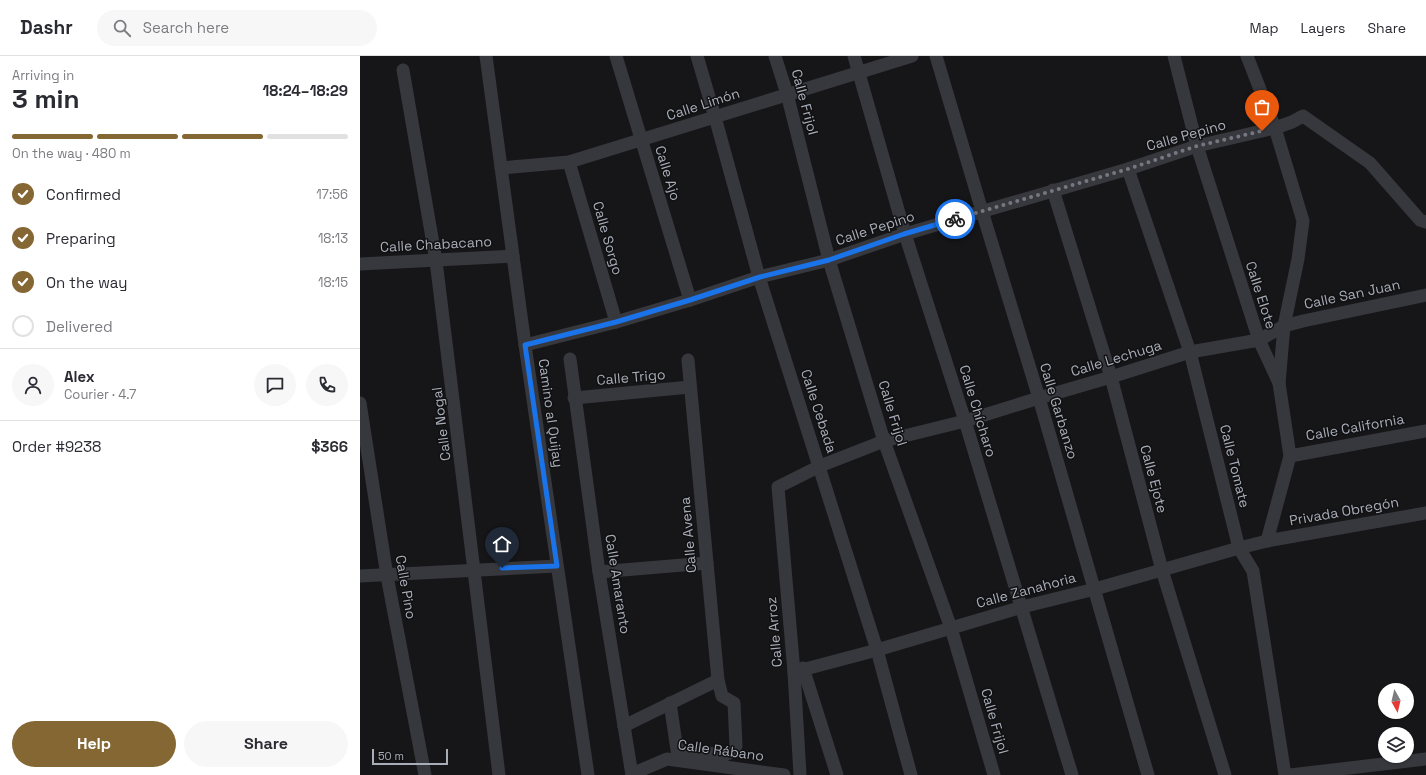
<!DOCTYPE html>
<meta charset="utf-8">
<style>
body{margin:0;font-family:"Space Grotesk",sans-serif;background:#f7f7f7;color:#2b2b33;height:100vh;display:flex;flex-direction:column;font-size:15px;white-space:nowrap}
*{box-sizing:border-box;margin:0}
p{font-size:13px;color:#7c7c81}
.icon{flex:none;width:22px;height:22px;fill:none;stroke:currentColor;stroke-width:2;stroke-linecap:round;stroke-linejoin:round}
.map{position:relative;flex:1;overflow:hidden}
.drawer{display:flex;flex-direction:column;background:#fff;width:360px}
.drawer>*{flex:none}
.needle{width:26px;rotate:172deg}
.controls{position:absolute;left:1018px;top:627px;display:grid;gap:8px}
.controls a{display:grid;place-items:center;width:36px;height:36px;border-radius:50%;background:#fff;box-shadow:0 1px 3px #0004;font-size:20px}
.scale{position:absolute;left:12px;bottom:10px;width:76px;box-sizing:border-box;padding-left:4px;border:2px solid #a8adb8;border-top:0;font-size:11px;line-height:14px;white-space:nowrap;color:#a8adb8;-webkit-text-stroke:3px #111113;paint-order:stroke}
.pin{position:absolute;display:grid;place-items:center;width:34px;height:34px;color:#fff;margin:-41px -17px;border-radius:50% 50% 50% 0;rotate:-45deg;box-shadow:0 0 4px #0007}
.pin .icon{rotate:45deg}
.courier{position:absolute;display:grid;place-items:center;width:40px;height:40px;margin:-20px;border:3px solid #1a73e8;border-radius:50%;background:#fff;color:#222;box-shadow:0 1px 5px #0007}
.overview em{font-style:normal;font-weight:800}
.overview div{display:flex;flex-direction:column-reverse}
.overview{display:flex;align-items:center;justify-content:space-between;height:68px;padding:0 12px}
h1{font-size:26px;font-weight:800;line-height:30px}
.bar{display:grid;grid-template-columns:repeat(4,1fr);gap:6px 4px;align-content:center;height:48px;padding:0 12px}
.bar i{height:5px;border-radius:3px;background:#e1e1e2}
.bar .selected{background:#856733}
.bar p{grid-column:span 4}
.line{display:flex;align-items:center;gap:10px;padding:0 12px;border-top:1px solid #e1e1e2}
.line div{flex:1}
.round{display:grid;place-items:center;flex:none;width:42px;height:42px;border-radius:21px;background:#f7f7f7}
ol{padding:0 12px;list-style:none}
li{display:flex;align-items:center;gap:12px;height:44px}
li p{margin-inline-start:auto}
li .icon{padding:4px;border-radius:50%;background:#856733;color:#fff;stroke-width:4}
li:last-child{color:#7c7c81}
li i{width:22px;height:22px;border:2px solid #e1e1e2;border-radius:50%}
.action{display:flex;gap:8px;margin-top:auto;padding:8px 12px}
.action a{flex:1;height:46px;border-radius:24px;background:#856733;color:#fff;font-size:16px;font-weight:800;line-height:46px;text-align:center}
.action a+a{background:#f7f7f7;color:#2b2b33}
header{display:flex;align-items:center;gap:24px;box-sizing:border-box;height:56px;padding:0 20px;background:#fff;border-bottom:1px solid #e1e1e2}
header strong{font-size:19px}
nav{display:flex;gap:22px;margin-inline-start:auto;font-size:14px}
.search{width:280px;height:36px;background:#f7f7f7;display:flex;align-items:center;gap:10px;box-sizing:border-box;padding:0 14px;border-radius:22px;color:#7c7c81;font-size:15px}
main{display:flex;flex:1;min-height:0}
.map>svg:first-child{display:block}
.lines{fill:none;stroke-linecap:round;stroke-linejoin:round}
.minor{stroke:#37383d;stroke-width:13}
.done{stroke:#757880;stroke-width:4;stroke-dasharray:0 7.2}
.route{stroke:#1a73e8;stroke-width:5}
.labels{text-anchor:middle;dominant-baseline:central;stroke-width:3;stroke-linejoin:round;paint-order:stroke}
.street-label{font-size:14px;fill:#a8adb8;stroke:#111113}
</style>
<header>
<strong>Dashr</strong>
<div class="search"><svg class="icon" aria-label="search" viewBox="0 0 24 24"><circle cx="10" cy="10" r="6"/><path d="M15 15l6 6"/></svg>Search here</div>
<nav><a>Map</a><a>Layers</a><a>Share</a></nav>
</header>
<main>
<section class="drawer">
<div class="overview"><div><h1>3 min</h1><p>Arriving in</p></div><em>18:24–18:29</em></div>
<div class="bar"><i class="selected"></i><i class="selected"></i><i class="selected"></i><i></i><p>On the way · 480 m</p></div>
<ol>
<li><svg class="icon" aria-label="check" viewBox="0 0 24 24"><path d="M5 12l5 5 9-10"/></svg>Confirmed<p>17:56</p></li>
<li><svg class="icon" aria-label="check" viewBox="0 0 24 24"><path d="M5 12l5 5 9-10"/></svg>Preparing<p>18:13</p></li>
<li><svg class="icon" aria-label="check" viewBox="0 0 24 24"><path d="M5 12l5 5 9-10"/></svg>On the way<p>18:15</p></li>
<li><i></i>Delivered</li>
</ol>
<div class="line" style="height:72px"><a class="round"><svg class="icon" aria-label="person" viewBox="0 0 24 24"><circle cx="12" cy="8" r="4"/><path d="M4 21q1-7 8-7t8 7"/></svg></a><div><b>Alex</b><p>Courier · 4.7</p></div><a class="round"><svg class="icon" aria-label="chat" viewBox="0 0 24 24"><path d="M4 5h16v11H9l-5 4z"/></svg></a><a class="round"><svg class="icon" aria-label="phone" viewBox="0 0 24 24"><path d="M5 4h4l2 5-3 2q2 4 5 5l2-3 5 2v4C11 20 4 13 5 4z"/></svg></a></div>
<div class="line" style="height:52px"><div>Order #9238</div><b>$366</b></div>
<div class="action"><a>Help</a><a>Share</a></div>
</section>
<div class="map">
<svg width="1066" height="719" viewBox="0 0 1066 719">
<rect width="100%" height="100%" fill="#161618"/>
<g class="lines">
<!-- minor -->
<g class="minor">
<path d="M 126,0 L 165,289 L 228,719"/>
<path d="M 256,0 L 330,244"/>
<path d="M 337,0 L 355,61 L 399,221 L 517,594 L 551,719"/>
<path d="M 415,0 L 427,38 L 469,204 L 524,385 L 591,572 L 634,719"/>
<path d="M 494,0 L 545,178 L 605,365 L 712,719"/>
<path d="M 576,0 L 622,155 L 679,342 L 788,719"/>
<path d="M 814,0 L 837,90 L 899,284 L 919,327 L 930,400 L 907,485"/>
<path d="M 887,0 L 915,72 L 943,165 L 938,203 L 924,270 L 919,327"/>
<path d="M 43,14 L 76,205 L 139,719"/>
<path d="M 209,106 L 256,266"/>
<path d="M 141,112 L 209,106 L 552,0"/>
<path d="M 768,113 L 830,296 L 879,492 L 893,515 L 925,719"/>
<path d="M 693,134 L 751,321 L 802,514 L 865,719"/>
<path d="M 0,208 L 153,200"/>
<path d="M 165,289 L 256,266 L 330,244 L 399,221 L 469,204 L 545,178 L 768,113 L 837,90 L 915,72 L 932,66 L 943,60 L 1010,107 L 1060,164 L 1066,166"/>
<path d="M 210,303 L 239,516 L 272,719"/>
<path d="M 214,342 L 330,331"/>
<path d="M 0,347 L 27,520 L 65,719"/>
<path d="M 930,400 L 1066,375"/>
<path d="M 239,516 L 347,507"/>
<path d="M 0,520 L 197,510"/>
<path d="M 443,612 L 477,719"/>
<path d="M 434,616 L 517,594 L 662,551 L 735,533 L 879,492 L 907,485 L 1066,457"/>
<path d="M 310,647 L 317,694 L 365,699 L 373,695 L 376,690 L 374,647 L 362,640 L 358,624 L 328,304"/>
<path d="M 264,670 L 358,624"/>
<path d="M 272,718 L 307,703 L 424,719"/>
<path d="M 440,719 L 434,616 L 418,431 L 460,410 L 524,385 L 605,365 L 679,342 L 751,321 L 830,296 L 899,284 L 924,270 L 943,265 L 1066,239"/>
<path d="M 930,719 L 1066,703"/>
</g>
</g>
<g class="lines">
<!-- done -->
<path class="done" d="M 595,163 L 768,113 L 837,90 L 902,75"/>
<!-- route -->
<path class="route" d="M 142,512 L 197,510 L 165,289 L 256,266 L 330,244 L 400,221 L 469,204 L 544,178 L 595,163"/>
</g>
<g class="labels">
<!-- street labels -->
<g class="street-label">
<text transform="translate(445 46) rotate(75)">Calle Frijol</text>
<text transform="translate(343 48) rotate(-18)">Calle Limón</text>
<text transform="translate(826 79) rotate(-16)">Calle Pepino</text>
<text transform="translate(308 117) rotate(73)">Calle Ajo</text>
<text transform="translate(515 172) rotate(-18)">Calle Pepino</text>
<text transform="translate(248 182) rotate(74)">Calle Sorgo</text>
<text transform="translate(76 188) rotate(-3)">Calle Chabacano</text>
<text transform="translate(992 238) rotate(-12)">Calle San Juan</text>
<text transform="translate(901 239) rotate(72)">Calle Elote</text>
<text transform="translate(756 302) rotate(-17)">Calle Lechuga</text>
<text transform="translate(271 321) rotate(-5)">Calle Trigo</text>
<text transform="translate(459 355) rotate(72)">Calle Cebada</text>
<text transform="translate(618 355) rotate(73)">Calle Chícharo</text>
<text transform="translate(699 355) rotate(73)">Calle Garbanzo</text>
<text transform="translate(191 357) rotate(82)">Camino al Quijay</text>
<text transform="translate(533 357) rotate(73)">Calle Frijol</text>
<text transform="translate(81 368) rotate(-97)">Calle Nogal</text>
<text transform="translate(995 371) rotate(-10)">Calle California</text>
<text transform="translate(875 410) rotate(76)">Calle Tomate</text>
<text transform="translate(794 423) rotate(75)">Calle Ejote</text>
<text transform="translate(984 455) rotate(-10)">Privada Obregón</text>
<text transform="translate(328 479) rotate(-95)">Calle Avena</text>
<text transform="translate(258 528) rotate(81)">Calle Amaranto</text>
<text transform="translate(46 531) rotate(80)">Calle Pino</text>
<text transform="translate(666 534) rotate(-15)">Calle Zanahoria</text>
<text transform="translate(414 576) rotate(-95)">Calle Arroz</text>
<text transform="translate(635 665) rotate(74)">Calle Frijol</text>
<text transform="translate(361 694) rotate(8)">Calle Rábano</text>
</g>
</g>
</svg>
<div class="controls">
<a><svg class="needle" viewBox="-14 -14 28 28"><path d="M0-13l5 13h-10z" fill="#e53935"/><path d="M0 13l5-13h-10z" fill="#7c7c81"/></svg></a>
<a><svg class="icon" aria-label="layers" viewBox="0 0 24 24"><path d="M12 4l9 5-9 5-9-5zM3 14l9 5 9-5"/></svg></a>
</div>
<div class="scale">50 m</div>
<div class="pin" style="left:902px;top:75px;background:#ea580c"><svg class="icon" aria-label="bag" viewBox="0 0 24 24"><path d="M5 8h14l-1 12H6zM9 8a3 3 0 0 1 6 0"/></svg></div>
<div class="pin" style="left:142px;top:512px;background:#1f2937"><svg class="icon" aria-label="home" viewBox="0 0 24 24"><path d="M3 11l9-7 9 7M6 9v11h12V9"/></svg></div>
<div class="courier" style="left:595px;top:163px"><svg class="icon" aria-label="bike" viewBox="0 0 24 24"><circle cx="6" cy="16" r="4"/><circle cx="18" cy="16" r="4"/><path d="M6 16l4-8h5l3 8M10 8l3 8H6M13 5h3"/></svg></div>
</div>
</main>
